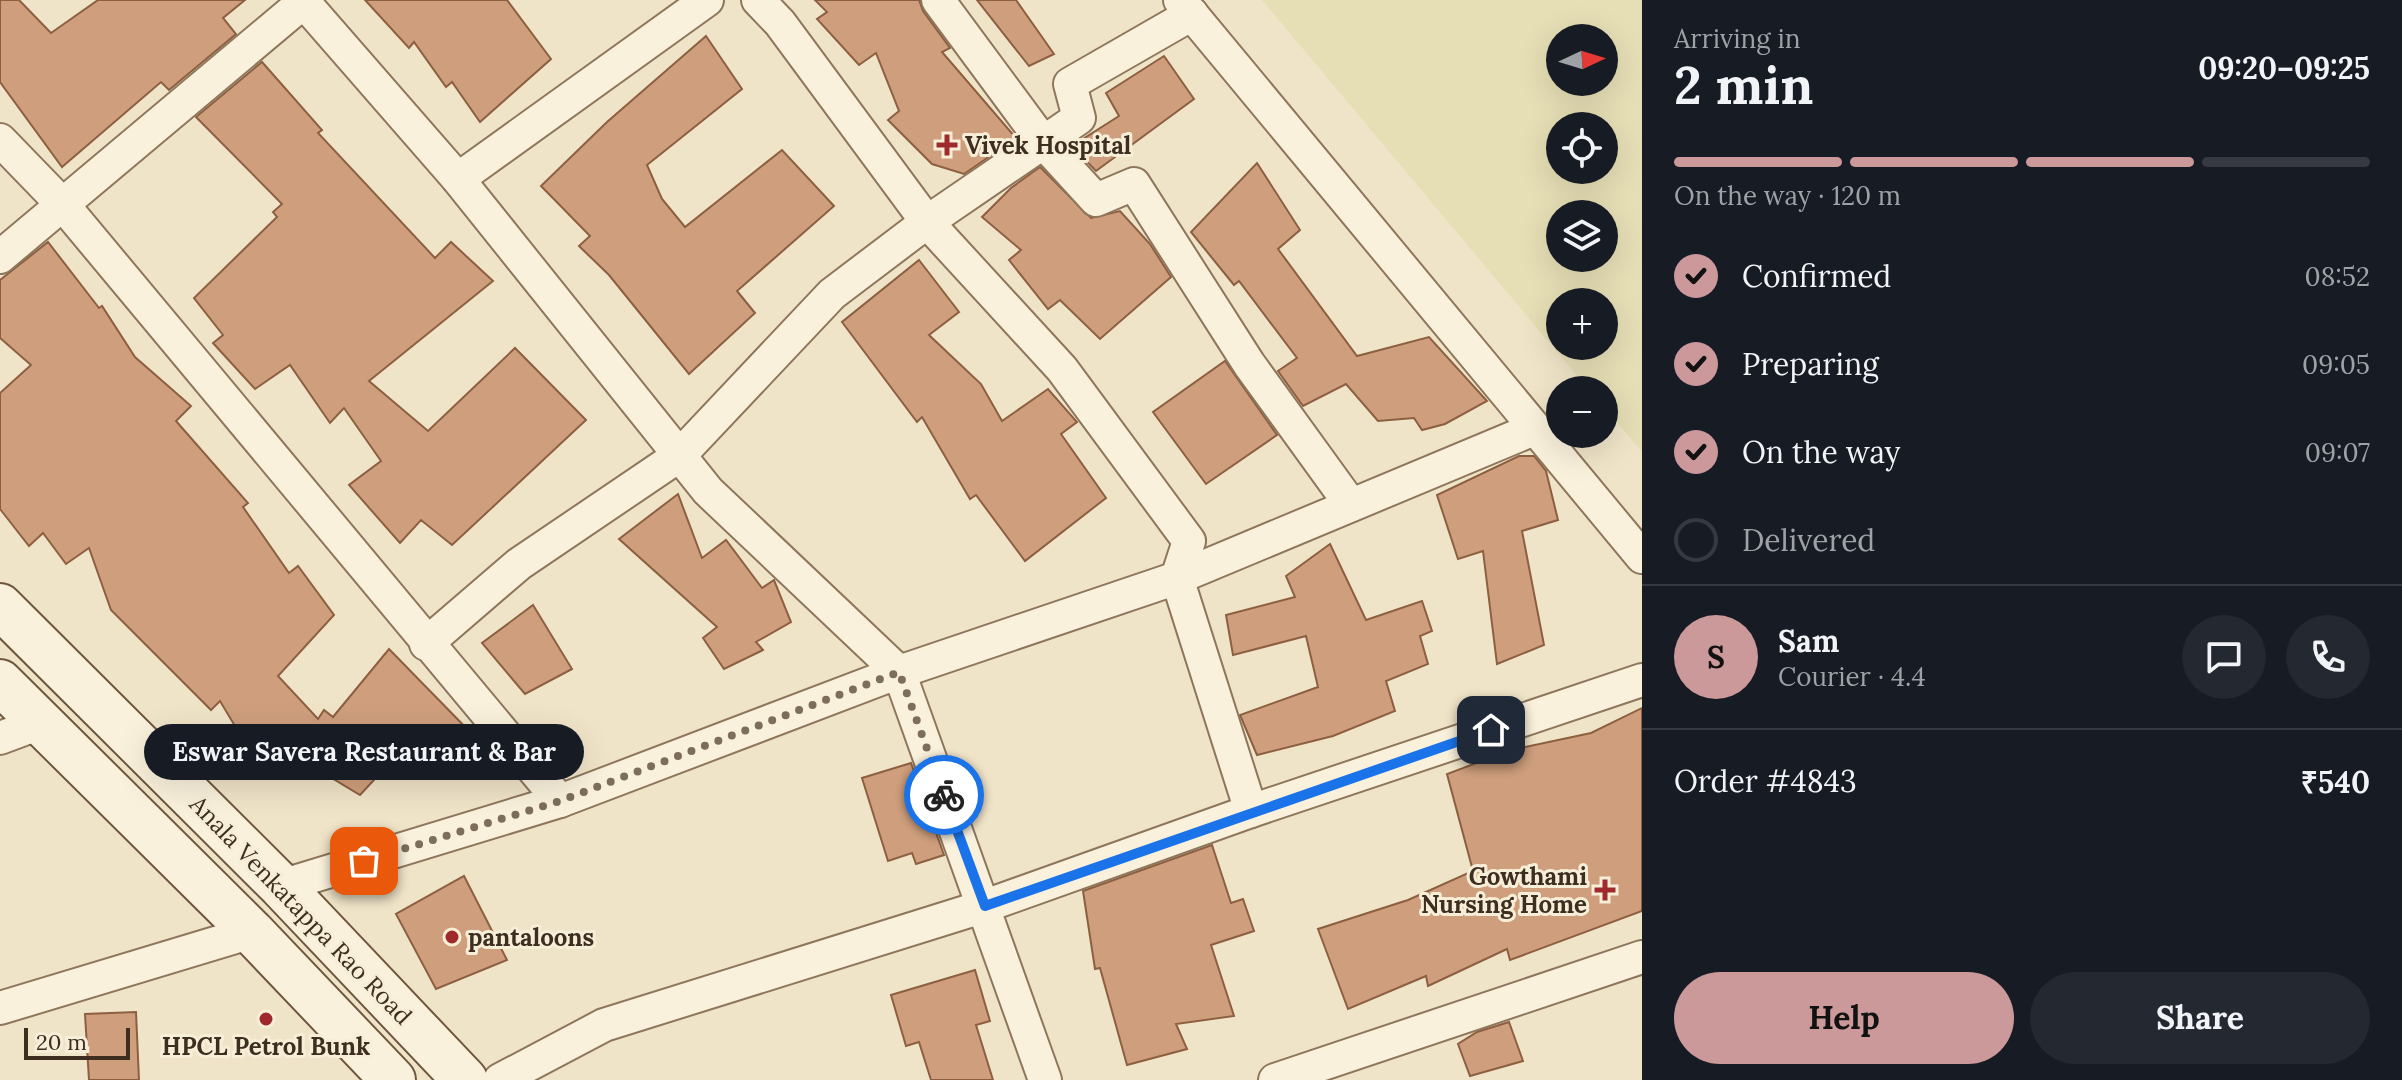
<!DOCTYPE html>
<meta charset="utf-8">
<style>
body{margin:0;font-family:Lora,serif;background:#242831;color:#f1f3f6;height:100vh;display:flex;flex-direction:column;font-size:30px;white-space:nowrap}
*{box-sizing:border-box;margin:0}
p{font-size:26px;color:#9ea1a6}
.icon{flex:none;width:44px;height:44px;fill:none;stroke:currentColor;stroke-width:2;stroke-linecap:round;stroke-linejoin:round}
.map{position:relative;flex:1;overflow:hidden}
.details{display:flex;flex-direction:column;background:#171b24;width:760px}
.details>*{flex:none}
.needle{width:52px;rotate:86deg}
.buttons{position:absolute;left:1546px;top:24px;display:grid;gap:16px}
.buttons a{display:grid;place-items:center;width:72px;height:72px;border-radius:50%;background:#171b24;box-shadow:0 8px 32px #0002;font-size:40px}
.scale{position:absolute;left:24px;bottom:20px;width:106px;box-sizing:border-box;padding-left:8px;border:4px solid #3d2e20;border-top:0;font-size:22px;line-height:28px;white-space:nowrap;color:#3d2e20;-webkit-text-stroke:6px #f7eed8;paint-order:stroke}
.pin{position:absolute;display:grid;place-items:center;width:68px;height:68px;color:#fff;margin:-34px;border-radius:16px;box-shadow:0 4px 12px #0006}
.courier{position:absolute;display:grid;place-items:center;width:80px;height:80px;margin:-40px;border:6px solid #1a73e8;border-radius:50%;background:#fff;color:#222;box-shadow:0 2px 10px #0007}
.bubble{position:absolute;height:56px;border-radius:28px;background:#171b24;box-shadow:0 8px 32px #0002;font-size:26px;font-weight:800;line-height:56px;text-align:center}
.headline em{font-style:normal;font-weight:800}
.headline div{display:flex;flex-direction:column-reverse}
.headline{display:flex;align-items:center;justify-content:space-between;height:136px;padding:0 32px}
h1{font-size:52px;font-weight:800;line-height:60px}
.bar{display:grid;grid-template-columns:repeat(4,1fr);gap:12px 8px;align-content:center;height:96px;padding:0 32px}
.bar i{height:10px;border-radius:6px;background:#363941}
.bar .active{background:#cc999b}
.bar p{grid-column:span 4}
.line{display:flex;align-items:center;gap:20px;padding:0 32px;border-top:2px solid #363941}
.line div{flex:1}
.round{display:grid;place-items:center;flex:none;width:84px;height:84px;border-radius:42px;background:#242831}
ol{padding:0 32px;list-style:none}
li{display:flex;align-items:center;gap:24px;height:88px}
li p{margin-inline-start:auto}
li .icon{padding:8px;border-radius:50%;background:#cc999b;color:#111;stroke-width:4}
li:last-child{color:#9ea1a6}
li i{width:44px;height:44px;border:4px solid #363941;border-radius:50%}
.primary-button{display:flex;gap:16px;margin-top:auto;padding:16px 32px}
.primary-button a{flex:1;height:92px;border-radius:48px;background:#cc999b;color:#111;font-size:32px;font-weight:800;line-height:92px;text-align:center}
.primary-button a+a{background:#242831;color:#f1f3f6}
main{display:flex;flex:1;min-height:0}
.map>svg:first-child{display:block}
.farmland{fill:#e6deb5;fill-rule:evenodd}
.building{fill:#cf9f7d;stroke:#8d5f41;stroke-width:2}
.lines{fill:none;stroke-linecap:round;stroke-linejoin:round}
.minor-casing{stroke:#8d765c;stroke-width:36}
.secondary-casing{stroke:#6f573f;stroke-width:48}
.minor{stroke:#faf1dc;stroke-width:32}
.secondary{stroke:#faf1dc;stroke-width:44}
.done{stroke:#7c6e5b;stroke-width:8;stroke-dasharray:0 14.4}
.route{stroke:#1a73e8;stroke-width:10}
.poi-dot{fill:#9e2a2b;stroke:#f7eed8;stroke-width:3}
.labels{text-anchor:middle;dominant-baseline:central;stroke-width:6;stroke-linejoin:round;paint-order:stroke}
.poi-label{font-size:24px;font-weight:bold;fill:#3d2e20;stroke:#f7eed8;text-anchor:start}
.street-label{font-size:24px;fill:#3d2e20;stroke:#f7eed8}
</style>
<main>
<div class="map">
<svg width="1642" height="1080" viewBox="0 0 1642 1080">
<rect width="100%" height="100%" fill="#f0e4c8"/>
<!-- farmland -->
<path class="farmland" d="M 1262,0 L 1642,0 L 1642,452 L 1604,407 L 1604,390 L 1589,390 ZM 1560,38 L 1604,38 L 1604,82 L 1560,82 ZM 1560,126 L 1604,126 L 1604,170 L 1560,170 ZM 1560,214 L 1604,214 L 1604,258 L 1560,258 ZM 1560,302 L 1604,302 L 1604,346 L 1560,346 Z"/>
<!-- building -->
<g class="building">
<path d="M 0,0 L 19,0 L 51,33 L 98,0 L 245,0 L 223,18 L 236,34 L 169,90 L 161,82 L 62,167 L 0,82 Z"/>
<path d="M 365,0 L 507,0 L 551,59 L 480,122 L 452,82 L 446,87 L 414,42 L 409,48 Z"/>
<path d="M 815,0 L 919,0 L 923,11 L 950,48 L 942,52 L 1016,138 L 964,174 L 932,164 L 888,120 L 899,111 L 876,53 L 859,65 L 817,19 L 827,12 Z"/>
<path d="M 977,0 L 1016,0 L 1054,54 L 1029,66 Z"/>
<path d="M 706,36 L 742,89 L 647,165 L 662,199 L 685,227 L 782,150 L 834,206 L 737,291 L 755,313 L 689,374 L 609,275 L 579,246 L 590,236 L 541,186 L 607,122 Z"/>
<path d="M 1164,56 L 1194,99 L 1096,171 L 1072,146 L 1119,116 L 1106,93 Z"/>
<path d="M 262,62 L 322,130 L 318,133 L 435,258 L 451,242 L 493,281 L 369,381 L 428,431 L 515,348 L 586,420 L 452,545 L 421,520 L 400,543 L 349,485 L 381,461 L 344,408 L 330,423 L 290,365 L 255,389 L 213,343 L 223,335 L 194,298 L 277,217 L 273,212 L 282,204 L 196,117 Z"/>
<path d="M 1257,163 L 1300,230 L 1278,249 L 1357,356 L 1429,337 L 1487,401 L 1445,424 L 1422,430 L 1414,418 L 1378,421 L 1346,384 L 1303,406 L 1278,371 L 1297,358 L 1239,281 L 1234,285 L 1191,232 Z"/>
<path d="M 1040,167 L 1091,218 L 1120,211 L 1150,244 L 1171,277 L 1100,339 L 1060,300 L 1048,309 L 1009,260 L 1021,250 L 982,217 L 1011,188 Z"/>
<path d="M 48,242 L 99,308 L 102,306 L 135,357 L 191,406 L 176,421 L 248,503 L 243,507 L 289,573 L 298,566 L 334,615 L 278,676 L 318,719 L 324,710 L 333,717 L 389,649 L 472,734 L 409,761 L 400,752 L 360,795 L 272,742 L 256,761 L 220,701 L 211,710 L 111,610 L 89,548 L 66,564 L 43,533 L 29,546 L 0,509 L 0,393 L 31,365 L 0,338 L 0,280 Z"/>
<path d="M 919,260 L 959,312 L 929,335 L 981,384 L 1002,421 L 1048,389 L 1077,422 L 1061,434 L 1106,498 L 1025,561 L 976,495 L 970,499 L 922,417 L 917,422 L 842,322 Z"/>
<path d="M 1225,361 L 1277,435 L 1206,484 L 1153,412 Z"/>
<path d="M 1519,456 L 1534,456 L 1546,471 L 1558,520 L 1522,531 L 1544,645 L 1497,664 L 1483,551 L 1458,559 L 1437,495 Z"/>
<path d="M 678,494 L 702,558 L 726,540 L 762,588 L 774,580 L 791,622 L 756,642 L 763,650 L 724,669 L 703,638 L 717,627 L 619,539 Z"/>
<path d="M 1330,544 L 1366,620 L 1422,601 L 1432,631 L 1420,636 L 1428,664 L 1386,681 L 1395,711 L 1333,736 L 1257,755 L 1240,715 L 1318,687 L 1306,636 L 1233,655 L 1226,615 L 1295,597 L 1286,576 Z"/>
<path d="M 533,605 L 572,669 L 525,694 L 482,643 Z"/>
<path d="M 1642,708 L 1642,911 L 1510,960 L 1507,949 L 1428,986 L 1426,976 L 1348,1009 L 1318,929 L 1408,900 L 1473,871 L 1447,774 L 1511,750 L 1591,733 Z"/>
<path d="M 911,763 L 944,855 L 916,864 L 912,853 L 888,861 L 862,778 Z"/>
<path d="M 1212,845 L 1231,903 L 1243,899 L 1254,931 L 1211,945 L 1234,1016 L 1176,1024 L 1187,1049 L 1127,1065 L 1100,968 L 1095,969 L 1083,891 Z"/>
<path d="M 464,876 L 507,960 L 436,989 L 396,914 Z"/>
<path d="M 975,970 L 990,1021 L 976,1025 L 993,1080 L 931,1080 L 919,1042 L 906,1046 L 891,995 Z"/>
<path d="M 136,1012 L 139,1080 L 89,1080 L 85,1014 Z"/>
<path d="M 1509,1022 L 1523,1061 L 1470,1076 L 1458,1044 L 1477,1032 Z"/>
</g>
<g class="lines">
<defs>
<g id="minor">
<path d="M 302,0 L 458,179 L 708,491 L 899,672 L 1045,1080"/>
<path d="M 758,0 L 780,23 L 927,222 L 1062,369 L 1189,541 L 1177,578 L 1251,811"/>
<path d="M 938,0 L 1043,142 L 1096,200 L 1134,184 L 1249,364 L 1351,505"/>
<path d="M 1180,0 L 1642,557"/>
<path d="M 0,140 L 64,206 L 560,801"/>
<path d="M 458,179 L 707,0"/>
<path d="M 0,257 L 306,0"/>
<path d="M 426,644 L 519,564 L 680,455 L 832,294 L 927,222 L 1079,118 L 1070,84 L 1192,14"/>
<path d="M 0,738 L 40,723"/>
<path d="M 281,886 L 560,801 L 899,672 L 1177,578 L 1534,429"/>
<path d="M 0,1008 L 252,932"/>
<path d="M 500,1080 L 604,1025 L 985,906 L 1251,811 L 1642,680"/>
<path d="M 1275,1080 L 1642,957"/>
</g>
<g id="secondary">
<path d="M 0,606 L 281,886 L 465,1080"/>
<path d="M 0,682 L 252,932 L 393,1080"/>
</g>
</defs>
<!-- minor casing -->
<use href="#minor" class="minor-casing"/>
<!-- secondary casing -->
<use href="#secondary" class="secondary-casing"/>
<!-- minor -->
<use href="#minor" class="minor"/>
<!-- secondary -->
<use href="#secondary" class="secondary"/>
</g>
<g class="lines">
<!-- done -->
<path class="done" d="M 364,861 L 560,801 L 899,672 L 944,795"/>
<!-- route -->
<path class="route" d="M 944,795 L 985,906 L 1491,730"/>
</g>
<!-- markers -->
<g class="poi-dot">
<path d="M943 133h8v8h8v8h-8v8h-8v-8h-8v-8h8z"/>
<path d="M1601 878h8v8h8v8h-8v8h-8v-8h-8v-8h8z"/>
<circle cx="452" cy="937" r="8"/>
<circle cx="266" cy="1019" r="8"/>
</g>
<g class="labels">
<!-- poi labels -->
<g class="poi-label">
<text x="965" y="145">Vivek Hospital</text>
<text x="1587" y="876" text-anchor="end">Gowthami<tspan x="1587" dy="28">Nursing Home</tspan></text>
<text x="468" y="937">pantaloons</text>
<text x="266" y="1046" text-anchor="middle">HPCL Petrol Bunk</text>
</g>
<!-- street labels -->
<g class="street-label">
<text transform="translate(301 910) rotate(46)">Anala Venkatappa Rao Road</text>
</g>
</g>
</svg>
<div class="buttons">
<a><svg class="needle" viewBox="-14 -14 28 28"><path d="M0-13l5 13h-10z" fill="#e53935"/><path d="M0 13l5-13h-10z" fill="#9ea1a6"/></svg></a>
<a><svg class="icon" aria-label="locate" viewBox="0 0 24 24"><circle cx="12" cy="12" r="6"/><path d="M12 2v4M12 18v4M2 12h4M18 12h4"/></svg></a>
<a><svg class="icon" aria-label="layers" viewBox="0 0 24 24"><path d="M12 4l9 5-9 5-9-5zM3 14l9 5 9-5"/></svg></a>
<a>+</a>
<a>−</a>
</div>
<div class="scale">20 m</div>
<div class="pin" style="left:364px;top:861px;background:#ea580c"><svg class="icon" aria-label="bag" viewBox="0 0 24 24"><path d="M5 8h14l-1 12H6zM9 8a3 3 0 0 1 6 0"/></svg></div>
<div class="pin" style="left:1491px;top:730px;background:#1f2937"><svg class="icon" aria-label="home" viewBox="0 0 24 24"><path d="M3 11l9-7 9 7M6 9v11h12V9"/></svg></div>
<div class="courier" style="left:944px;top:795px"><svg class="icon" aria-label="bike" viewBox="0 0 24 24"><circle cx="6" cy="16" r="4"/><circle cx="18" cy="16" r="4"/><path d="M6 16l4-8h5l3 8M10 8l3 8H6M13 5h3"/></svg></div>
<div class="bubble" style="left:144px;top:724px;width:440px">Eswar Savera Restaurant &amp; Bar</div>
</div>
<section class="details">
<div class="headline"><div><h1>2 min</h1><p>Arriving in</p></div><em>09:20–09:25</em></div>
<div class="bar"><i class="active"></i><i class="active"></i><i class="active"></i><i></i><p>On the way · 120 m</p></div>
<ol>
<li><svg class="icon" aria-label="check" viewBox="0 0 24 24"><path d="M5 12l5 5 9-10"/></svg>Confirmed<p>08:52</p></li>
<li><svg class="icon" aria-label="check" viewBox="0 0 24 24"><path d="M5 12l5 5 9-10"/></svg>Preparing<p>09:05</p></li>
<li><svg class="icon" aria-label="check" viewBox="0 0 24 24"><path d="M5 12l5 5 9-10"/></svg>On the way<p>09:07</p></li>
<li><i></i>Delivered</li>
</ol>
<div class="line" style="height:144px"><b class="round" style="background:#cc999b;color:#111">S</b><div><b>Sam</b><p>Courier · 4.4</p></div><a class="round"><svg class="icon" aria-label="chat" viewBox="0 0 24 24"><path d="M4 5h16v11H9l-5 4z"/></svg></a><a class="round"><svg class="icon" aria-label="phone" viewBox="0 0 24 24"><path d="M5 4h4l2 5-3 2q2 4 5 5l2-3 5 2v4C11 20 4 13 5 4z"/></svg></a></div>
<div class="line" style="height:104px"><div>Order #4843</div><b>₹540</b></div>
<div class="primary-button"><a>Help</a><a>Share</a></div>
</section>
</main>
